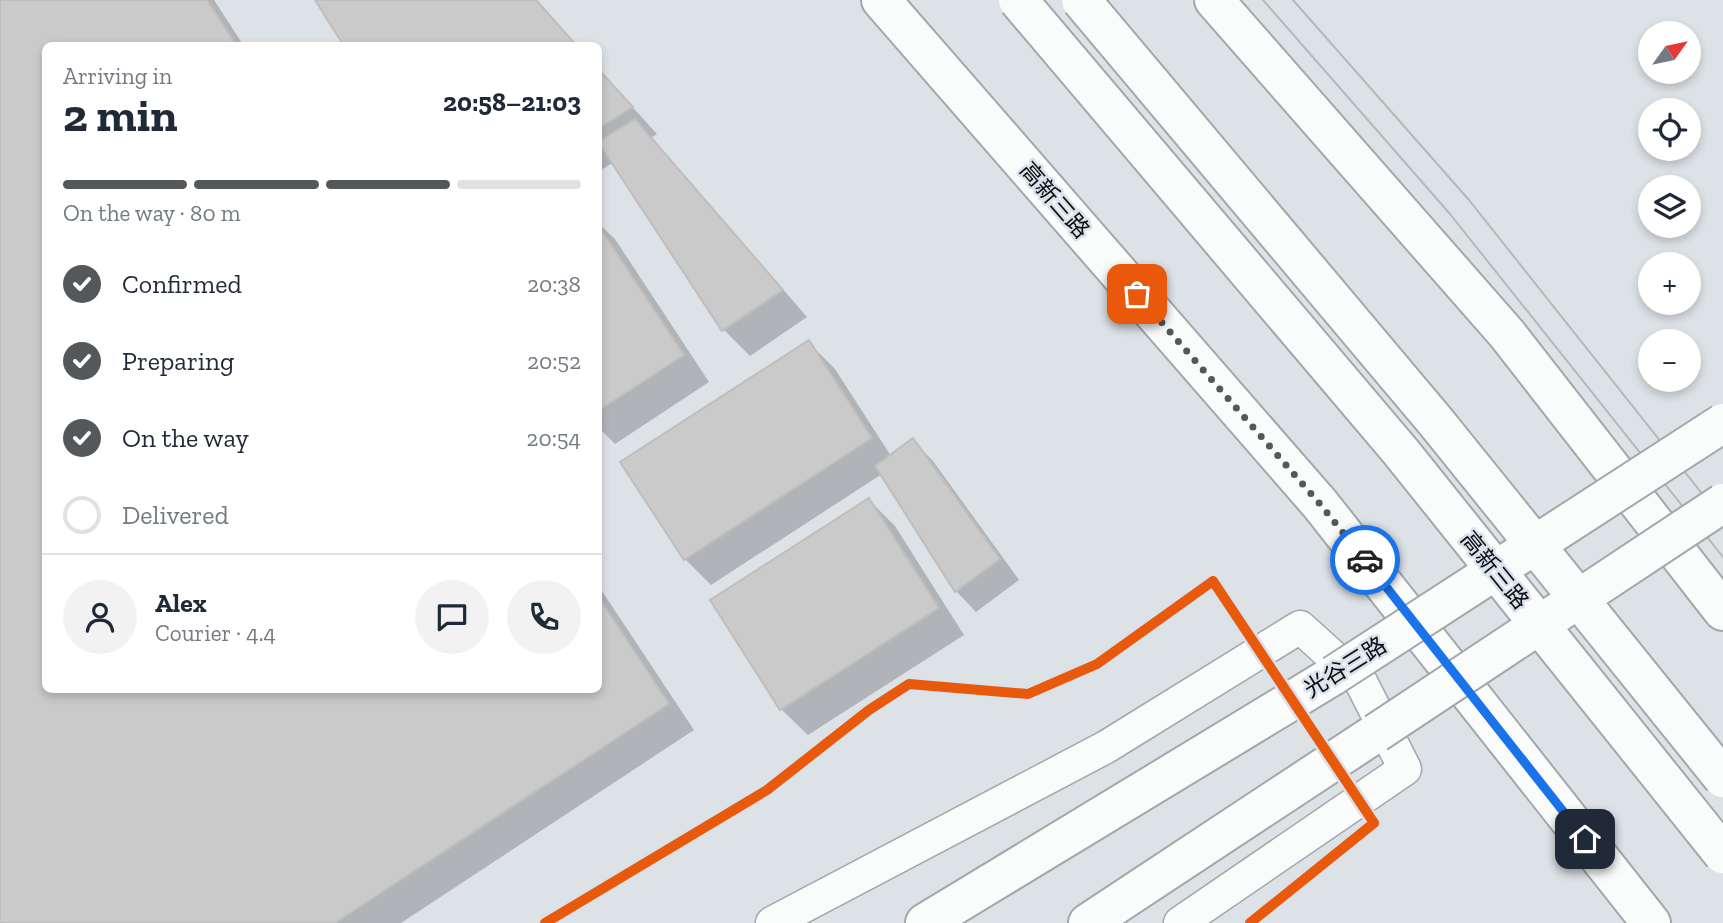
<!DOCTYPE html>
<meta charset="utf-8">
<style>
body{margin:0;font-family:"Zilla Slab","Noto Sans SC",serif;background:#f2f2f3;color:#1f2937;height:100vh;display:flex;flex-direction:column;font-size:26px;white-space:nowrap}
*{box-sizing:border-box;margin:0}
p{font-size:23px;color:#747a83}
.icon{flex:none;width:38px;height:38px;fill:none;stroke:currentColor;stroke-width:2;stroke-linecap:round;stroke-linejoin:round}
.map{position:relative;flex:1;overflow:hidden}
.sheet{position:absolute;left:42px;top:42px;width:560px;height:651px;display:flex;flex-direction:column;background:#fff;border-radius:10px;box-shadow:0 4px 10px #0003}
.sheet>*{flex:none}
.needle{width:46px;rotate:57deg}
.controls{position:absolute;left:1638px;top:21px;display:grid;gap:14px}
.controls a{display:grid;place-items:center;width:63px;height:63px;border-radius:50%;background:#fff;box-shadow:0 4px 10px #0003;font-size:35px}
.pin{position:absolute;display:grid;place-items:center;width:60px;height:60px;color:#fff;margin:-30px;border-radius:14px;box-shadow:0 4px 10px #0006}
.courier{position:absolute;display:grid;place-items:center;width:70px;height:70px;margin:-35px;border:5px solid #1a73e8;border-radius:50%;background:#fff;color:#222;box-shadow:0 2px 9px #0007}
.head em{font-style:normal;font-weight:700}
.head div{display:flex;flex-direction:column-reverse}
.head{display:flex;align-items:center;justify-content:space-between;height:119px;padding:0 21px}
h1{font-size:46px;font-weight:700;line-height:52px}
.bar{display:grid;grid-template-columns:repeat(4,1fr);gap:10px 7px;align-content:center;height:84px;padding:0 21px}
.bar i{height:9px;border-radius:5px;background:#e0e1e3}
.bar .on{background:#54585b}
.bar p{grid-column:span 4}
.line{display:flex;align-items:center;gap:18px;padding:0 21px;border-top:2px solid #e0e1e3}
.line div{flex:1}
.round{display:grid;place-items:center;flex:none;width:74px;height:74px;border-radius:37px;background:#f2f2f3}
ol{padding:0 21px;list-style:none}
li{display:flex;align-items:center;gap:21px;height:77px}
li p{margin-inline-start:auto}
li .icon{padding:7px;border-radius:50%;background:#54585b;color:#fff;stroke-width:4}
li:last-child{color:#747a83}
li i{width:38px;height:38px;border:4px solid #e0e1e3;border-radius:50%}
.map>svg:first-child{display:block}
.shadow{fill:#0003}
.building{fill:#cacaca;stroke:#bebebf;stroke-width:2}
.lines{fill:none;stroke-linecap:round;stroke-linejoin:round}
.minor-casing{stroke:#a3a7ab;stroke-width:35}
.major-casing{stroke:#a3a7ab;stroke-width:42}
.minor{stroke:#fafbfb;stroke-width:32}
.major{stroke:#fafbfb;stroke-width:38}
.tram{stroke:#b6b8b8;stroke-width:2}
.major-bridge-casing{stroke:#a3a7ab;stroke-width:42;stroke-linecap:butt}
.highway-bridge-casing{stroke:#a3a7ab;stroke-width:42;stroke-linecap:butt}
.major-bridge{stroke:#fafbfb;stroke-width:38}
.highway-bridge{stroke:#fafbfb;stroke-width:38}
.cycleway-casing{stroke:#d9e1eb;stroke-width:15}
.cycleway{stroke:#e8590c;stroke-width:10}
.done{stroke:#54585b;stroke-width:7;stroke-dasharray:0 12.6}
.route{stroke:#1a73e8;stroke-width:9}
.labels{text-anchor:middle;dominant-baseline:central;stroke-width:5;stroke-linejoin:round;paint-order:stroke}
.street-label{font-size:23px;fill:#0a0d10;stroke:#d9e1eb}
</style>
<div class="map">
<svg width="1723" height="923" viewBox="0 0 1723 923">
<rect width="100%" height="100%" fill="#dde2e7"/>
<!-- shadow -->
<g class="shadow">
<path d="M 0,0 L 214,0 L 244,46 L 46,46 L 46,690 L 598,690 L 598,585 L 694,730 L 401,923 L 0,923 Z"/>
<path d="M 317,0 L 537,0 L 578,46 L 346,46 Z"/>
<path d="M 598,69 L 657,134 L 651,138 L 807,317 L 750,356 L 724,330 L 614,162 L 598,172 Z"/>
<path d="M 598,223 L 615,239 L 709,382 L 615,444 L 598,427 Z"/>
<path d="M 808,342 L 835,369 L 891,456 L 913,441 L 933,461 L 1019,580 L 976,612 L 956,591 L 882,474 L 711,585 L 685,559 Z"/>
<path d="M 869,500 L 895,526 L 964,635 L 808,735 L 781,709 Z"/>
</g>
<!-- building -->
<g class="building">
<path d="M 0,0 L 207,0 L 237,46 L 46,46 L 46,690 L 598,690 L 598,596 L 669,704 L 335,923 L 0,923 Z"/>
<path d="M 315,0 L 536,0 L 577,46 L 344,46 Z"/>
<path d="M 598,69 L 633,107 L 598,129 Z"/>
<path d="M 635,119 L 783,290 L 722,331 L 598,142 Z"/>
<path d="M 598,225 L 684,355 L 598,411 Z"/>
<path d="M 809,340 L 872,438 L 684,560 L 620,462 Z"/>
<path d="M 913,438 L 1000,559 L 955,592 L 875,466 Z"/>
<path d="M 869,498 L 939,608 L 780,710 L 710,600 Z"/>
</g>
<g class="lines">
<defs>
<path id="minor" d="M 772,923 L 1106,747 L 1300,627 L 1361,682 L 1405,769 L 1180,923"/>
<g id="major">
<path d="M 881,0 L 1320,504 L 1651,923"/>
<path d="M 1214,0 L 1507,334 L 1723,611"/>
<path d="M 925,923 L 1334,675"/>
<path d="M 1088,923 L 1376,733"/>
</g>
</defs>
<!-- minor casing -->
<use href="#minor" class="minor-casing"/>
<!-- major casing -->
<use href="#major" class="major-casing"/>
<!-- minor -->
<use href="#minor" class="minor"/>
<!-- major -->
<use href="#major" class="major"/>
<!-- tram -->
<g class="tram">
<path d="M 1263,0 L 1450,214 L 1723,557"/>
<path d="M 1293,0 L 1469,200 L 1723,520"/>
</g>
<defs>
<g id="major-bridge">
<path d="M 1334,675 L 1723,423"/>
<path d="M 1376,733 L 1723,503"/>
</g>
<g id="highway-bridge">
<path d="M 1018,0 L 1401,452 L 1723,854"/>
<path d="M 1081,0 L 1436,422 L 1723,778"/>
</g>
</defs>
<!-- major-bridge casing -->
<use href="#major-bridge" class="major-bridge-casing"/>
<!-- highway-bridge casing -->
<use href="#highway-bridge" class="highway-bridge-casing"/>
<!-- major-bridge -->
<use href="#major-bridge" class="major-bridge"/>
<!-- highway-bridge -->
<use href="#highway-bridge" class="highway-bridge"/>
<defs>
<path id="cycleway" d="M 545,923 L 767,790 L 869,710 L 909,684 L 1028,694 L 1097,664 L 1213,581 L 1374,823 L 1250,923"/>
</defs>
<!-- cycleway casing -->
<use href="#cycleway" class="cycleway-casing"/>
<!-- cycleway -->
<use href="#cycleway" class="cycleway"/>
</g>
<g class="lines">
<!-- done -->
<path class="done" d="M 1137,294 L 1320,504 L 1365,560"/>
<!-- route -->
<path class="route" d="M 1365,560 L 1585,839"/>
</g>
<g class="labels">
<!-- street labels -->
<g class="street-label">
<text transform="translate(1055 200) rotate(49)">高新三路</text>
<text transform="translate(1495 570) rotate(51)">高新三路</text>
<text transform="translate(1345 667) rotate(-32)">光谷三路</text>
</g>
</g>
</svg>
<div class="controls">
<a><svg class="needle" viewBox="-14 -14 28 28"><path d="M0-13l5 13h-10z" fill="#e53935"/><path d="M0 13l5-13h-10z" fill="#747a83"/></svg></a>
<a><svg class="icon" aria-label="locate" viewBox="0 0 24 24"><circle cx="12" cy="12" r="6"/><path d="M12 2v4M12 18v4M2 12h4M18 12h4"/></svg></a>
<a><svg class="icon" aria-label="layers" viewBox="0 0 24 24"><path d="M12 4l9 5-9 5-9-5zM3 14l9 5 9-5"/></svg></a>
<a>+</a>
<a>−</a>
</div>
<div class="pin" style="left:1137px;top:294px;background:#ea580c"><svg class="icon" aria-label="bag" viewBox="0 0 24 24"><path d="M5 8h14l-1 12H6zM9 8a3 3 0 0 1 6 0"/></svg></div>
<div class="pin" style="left:1585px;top:839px;background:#1f2937"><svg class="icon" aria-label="home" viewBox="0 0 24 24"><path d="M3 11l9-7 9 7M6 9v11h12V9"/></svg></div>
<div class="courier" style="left:1365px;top:560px"><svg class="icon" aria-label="car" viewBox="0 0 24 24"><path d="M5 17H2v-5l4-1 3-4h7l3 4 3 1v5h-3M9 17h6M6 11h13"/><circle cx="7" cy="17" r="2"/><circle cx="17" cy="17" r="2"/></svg></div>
<section class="sheet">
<div class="head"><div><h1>2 min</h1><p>Arriving in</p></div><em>20:58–21:03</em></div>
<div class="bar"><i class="on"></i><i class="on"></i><i class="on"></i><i></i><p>On the way · 80 m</p></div>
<ol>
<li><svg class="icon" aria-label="check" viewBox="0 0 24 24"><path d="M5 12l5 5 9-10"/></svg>Confirmed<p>20:38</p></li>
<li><svg class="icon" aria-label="check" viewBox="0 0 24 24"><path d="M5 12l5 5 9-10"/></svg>Preparing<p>20:52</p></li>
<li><svg class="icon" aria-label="check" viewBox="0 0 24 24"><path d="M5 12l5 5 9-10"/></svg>On the way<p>20:54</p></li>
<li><i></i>Delivered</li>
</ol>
<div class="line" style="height:126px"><a class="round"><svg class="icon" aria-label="person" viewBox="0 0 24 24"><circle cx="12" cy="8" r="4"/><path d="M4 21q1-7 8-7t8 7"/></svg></a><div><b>Alex</b><p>Courier · 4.4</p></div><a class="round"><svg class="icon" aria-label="chat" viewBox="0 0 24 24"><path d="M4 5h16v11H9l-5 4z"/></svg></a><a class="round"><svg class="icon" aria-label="phone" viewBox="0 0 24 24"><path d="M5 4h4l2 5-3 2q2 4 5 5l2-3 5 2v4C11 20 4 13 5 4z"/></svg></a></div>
</section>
</div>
